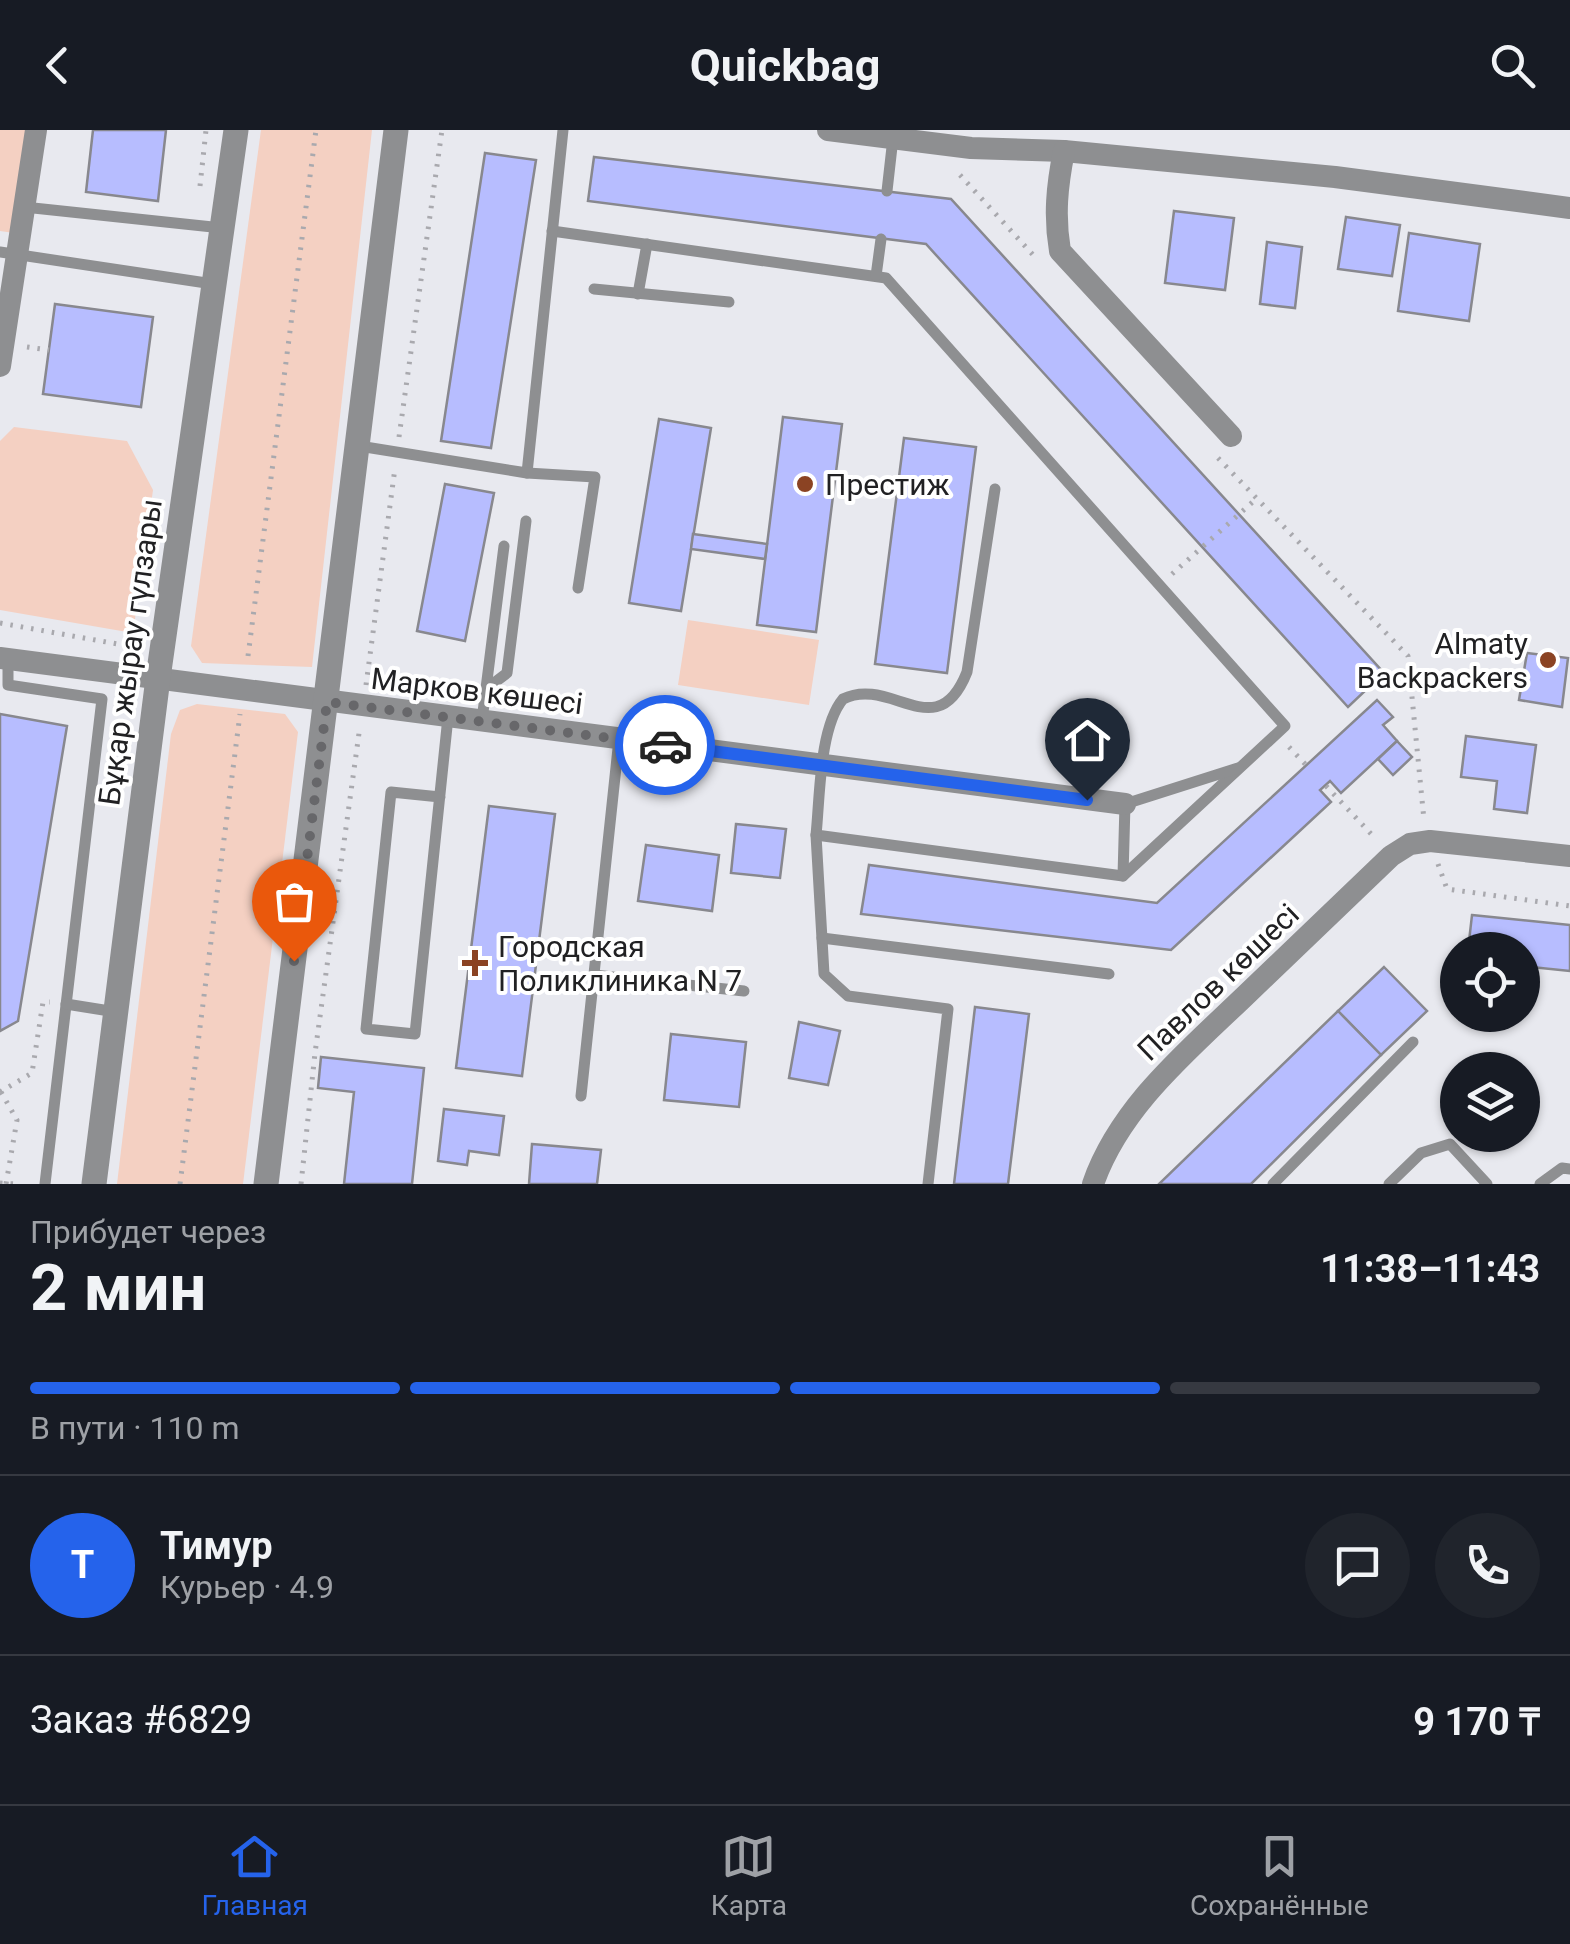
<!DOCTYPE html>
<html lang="ru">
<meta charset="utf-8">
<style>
body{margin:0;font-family:Roboto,sans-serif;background:#20242c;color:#f1f3f6;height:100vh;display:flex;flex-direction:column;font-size:38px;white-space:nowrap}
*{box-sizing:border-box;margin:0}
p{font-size:32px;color:#9ea1a6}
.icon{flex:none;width:55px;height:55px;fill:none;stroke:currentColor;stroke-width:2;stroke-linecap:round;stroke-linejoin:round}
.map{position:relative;height:1054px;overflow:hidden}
.details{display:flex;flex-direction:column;background:#171b24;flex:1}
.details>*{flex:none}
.controls{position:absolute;left:1440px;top:802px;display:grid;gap:20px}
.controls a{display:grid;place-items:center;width:100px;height:100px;border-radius:50%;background:#171b24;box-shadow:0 2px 8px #0004;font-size:50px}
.pin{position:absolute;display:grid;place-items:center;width:85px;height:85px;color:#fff;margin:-102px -42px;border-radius:50% 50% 50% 0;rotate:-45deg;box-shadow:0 0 10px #0007}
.pin .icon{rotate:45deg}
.courier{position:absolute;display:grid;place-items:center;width:100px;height:100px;margin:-50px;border:8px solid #2563eb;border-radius:50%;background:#fff;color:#222;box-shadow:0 2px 12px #0007}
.summary em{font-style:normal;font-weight:700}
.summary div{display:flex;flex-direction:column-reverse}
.summary{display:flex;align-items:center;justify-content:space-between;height:170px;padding:0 30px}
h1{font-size:65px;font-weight:700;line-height:75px}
.bar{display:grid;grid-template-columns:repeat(4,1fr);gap:15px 10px;align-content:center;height:120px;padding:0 30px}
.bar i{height:12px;border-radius:8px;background:#363941}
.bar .active{background:#2563eb}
.bar p{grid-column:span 4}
.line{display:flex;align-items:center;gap:25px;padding:0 30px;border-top:2px solid #363941}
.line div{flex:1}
.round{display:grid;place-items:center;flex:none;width:105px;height:105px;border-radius:52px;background:#20242c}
header{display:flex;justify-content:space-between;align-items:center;height:130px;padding:0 30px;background:#171b24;font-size:45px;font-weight:700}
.dock{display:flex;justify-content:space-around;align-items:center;height:140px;border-top:2px solid #363941;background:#171b24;font-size:28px;color:#9ea1a6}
.dock a{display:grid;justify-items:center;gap:5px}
.dock .active{color:#2563eb}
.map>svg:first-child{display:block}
.green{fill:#f4d0c2}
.building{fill:#b7bdff;stroke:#88888e;stroke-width:2.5}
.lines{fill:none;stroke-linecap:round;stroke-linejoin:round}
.path{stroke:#a9a9ae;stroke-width:5;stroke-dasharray:2.5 8;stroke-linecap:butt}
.service{stroke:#8e8f91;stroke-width:11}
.minor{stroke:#8e8f91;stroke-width:22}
.tertiary{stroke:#8e8f91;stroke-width:25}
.done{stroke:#67676a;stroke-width:10;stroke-dasharray:0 18}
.route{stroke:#2563eb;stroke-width:12}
.poi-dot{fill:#8b4323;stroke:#fff;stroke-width:4}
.labels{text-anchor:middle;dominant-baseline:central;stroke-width:8;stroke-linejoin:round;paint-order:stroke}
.poi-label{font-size:30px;fill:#212123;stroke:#fff;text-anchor:start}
.street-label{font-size:30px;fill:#212123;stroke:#fff}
</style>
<header><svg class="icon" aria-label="back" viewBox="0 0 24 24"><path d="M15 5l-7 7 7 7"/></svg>Quickbag<svg class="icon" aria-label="search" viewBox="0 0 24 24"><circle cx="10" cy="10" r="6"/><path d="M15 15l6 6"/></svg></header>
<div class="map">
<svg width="1570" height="1054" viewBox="0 0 1570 1054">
<rect width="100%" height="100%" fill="#e8e9ef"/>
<!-- green -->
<g class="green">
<path d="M 0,0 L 27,0 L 14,103 L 0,101 Z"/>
<path d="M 261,0 L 372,0 L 312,537 L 202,533 L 191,516 Z"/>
<path d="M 14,297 L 127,311 L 153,360 L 133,503 L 0,480 L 0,311 Z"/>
<path d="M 688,490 L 819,510 L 809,575 L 678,555 Z"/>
<path d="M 197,574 L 285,584 L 298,602 L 243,1054 L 117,1054 L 171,604 L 180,580 Z"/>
</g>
<!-- building -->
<g class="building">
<path d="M 93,0 L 166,0 L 158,71 L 86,62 Z"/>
<path d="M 485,23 L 536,30 L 491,318 L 441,311 Z"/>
<path d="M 594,27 L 951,69 L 1384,543 L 1348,577 L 926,114 L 588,71 Z"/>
<path d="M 1174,81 L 1234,88 L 1225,160 L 1165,153 Z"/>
<path d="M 1346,87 L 1400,95 L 1392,146 L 1338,139 Z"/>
<path d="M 1409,103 L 1480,114 L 1469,191 L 1398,181 Z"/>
<path d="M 1267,112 L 1302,117 L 1295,178 L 1260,174 Z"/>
<path d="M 55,174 L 153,187 L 141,277 L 43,264 Z"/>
<path d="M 783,287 L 842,294 L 816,502 L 757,495 Z"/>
<path d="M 659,289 L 711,298 L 681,481 L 629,473 Z"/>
<path d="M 904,308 L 976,317 L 947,543 L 875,534 Z"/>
<path d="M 445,354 L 494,363 L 465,511 L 417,501 Z"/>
<path d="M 693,404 L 767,414 L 765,429 L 691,419 Z"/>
<path d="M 1527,523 L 1568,528 L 1562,577 L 1519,570 Z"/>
<path d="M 1377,570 L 1393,587 L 1383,595 L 1397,611 L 1341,663 L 1330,651 L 1320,660 L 1331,672 L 1171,820 L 861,784 L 869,735 L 1157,773 Z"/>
<path d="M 0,584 L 67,596 L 18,891 L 0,901 Z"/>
<path d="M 1466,606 L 1536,615 L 1527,683 L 1494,679 L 1497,651 L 1461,647 Z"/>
<path d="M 1397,611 L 1412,627 L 1393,645 L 1378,629 Z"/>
<path d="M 489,676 L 555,684 L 522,946 L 456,938 Z"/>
<path d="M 736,694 L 786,699 L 780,748 L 731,743 Z"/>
<path d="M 646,715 L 719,725 L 712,781 L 638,771 Z"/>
<path d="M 1472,785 L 1570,795 L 1570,841 L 1522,836 L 1522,820 L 1468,820 Z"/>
<path d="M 1384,837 L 1427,881 L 1381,925 L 1338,881 Z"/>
<path d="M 975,877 L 1029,884 L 1008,1054 L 954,1054 Z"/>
<path d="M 1338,881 L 1381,925 L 1251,1054 L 1159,1054 Z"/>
<path d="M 799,892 L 840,901 L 828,955 L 789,948 Z"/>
<path d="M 671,904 L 746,912 L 739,977 L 664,970 Z"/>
<path d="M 321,927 L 424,938 L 412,1054 L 344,1054 L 354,962 L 318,958 Z"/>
<path d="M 444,979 L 504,986 L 499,1025 L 469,1021 L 467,1035 L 438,1031 Z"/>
<path d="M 532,1014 L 601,1020 L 597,1054 L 529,1054 Z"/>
</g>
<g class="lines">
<!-- path -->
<g class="path">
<path d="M 960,45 L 1035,127"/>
<path d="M 200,56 L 206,0"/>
<path d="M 27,217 L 49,220"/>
<path d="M 399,307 L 442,0"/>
<path d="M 1218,328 L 1408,526 L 1424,690"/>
<path d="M 1172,444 L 1256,369"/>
<path d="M 0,493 L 140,518"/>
<path d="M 248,526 L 316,0"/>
<path d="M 366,555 L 395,338"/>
<path d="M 1289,617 L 1306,635"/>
<path d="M 1326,656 L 1375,708"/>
<path d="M 1438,734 L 1447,759 L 1570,776"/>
<path d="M 0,962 L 32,943 L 43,872 L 50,872"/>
<path d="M 1,962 L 17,990 L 6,1054"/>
<path d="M 0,1053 L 16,1054"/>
<path d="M 180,1054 L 240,584"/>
<path d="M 301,1054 L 315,923 L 360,596"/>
</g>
<!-- service -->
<g class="service">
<path d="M 887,61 L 893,8"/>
<path d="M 24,77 L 222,98"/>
<path d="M 552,101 L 886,148 L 1285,596 L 1123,746 L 816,705 C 820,668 819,598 843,569 C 891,545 937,618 967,542 L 995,359"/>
<path d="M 0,122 L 213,154"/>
<path d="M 876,146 L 881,109"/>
<path d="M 594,159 L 729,172"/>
<path d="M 638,164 L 647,114"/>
<path d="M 359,316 L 527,343 L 563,0"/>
<path d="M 527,343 L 595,347 L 578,458"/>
<path d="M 8,530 L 8,555 L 102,569 L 45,1054"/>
<path d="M 486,559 L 507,543 L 526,391"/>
<path d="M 482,590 L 504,416"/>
<path d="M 440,667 L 391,662 L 366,899 L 415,904 L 448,587"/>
<path d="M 816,705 L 824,844 L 848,866 L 948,879 L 928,1054"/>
<path d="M 1123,746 L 1125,674 L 1238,638"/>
<path d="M 822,808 L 1109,844"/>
<path d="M 594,845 L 744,861"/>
<path d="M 66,874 L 116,882"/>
<path d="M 581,966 L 619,609"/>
<path d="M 1273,1054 L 1413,912"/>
<path d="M 1389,1054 L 1421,1023 L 1450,1014 L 1487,1054"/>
<path d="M 1540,1054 L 1562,1038 L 1570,1039"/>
</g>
<!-- minor -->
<g class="minor">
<path d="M 828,0 L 971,18 L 1064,21 L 1335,47 L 1570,78"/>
<path d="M 1064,21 C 1057,56 1054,86 1060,121 L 1231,306"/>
<path d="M 0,236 L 36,0"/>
<path d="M 0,528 L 1125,674"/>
<path d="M 1093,1054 C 1120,976 1189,920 1247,864 C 1295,818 1343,772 1391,726 L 1410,714 L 1430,711 L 1570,726"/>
</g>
<!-- tertiary -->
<g class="tertiary">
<path d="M 94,1054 L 158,548 L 236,0"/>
<path d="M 266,1054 L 396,0"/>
</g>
</g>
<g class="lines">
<!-- done -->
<path class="done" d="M 294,831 L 327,572 L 665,615"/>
<!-- route -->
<path class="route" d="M 665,615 L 1087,670"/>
</g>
<!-- markers -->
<g class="poi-dot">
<circle cx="805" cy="354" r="10"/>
<circle cx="1548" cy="530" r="10"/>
<path d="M470 818h10v10h10v10h-10v10h-10v-10h-10v-10h10z"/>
</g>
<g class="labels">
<!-- poi labels -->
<g class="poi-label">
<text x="825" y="354">Престиж</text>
<text x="1528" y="513" text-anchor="end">Almaty<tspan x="1528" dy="34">Backpackers</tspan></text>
<text x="498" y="816">Городская<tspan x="498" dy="34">Поликлиника N 7</tspan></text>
</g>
<!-- street labels -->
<g class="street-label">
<text transform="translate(130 522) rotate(-82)">Бұқар жырау гүлзары</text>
<text transform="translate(477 561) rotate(7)">Марков көшесі</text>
<text transform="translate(1218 852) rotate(-44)">Павлов көшесі</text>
</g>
</g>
</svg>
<div class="controls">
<a><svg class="icon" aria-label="locate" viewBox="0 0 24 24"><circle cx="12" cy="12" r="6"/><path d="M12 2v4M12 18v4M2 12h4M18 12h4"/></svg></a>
<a><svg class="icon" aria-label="layers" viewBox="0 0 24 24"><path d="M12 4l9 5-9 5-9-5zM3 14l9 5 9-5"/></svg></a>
</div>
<div class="pin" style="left:294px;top:831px;background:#ea580c"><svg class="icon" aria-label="bag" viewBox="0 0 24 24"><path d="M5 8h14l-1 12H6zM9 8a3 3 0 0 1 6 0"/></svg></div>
<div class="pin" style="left:1087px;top:670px;background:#1f2937"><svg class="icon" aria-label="home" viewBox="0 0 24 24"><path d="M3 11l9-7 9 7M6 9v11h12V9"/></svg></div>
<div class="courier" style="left:665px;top:615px"><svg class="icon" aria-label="car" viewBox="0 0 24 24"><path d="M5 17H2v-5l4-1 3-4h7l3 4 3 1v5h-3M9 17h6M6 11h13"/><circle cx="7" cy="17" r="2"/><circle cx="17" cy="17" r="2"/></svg></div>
</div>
<section class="details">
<div class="summary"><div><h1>2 мин</h1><p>Прибудет через</p></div><em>11:38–11:43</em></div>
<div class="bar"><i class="active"></i><i class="active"></i><i class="active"></i><i></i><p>В пути · 110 m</p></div>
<div class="line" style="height:180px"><b class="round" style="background:#2563eb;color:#fff">Т</b><div><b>Тимур</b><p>Курьер · 4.9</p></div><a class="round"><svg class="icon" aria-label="chat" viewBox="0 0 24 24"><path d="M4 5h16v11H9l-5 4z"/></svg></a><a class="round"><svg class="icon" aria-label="phone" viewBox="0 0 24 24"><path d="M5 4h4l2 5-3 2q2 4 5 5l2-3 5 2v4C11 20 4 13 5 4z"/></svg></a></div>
<div class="line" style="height:130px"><div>Заказ #6829</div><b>9 170 ₸</b></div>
</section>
<nav class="dock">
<a class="active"><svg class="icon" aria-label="home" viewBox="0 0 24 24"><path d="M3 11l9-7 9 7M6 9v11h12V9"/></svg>Главная</a>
<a><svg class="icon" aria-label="map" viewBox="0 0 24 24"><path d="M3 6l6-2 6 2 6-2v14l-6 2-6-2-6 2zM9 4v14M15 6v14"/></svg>Карта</a>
<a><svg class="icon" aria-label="saved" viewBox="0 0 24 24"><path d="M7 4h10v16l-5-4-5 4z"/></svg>Сохранённые</a>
</nav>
